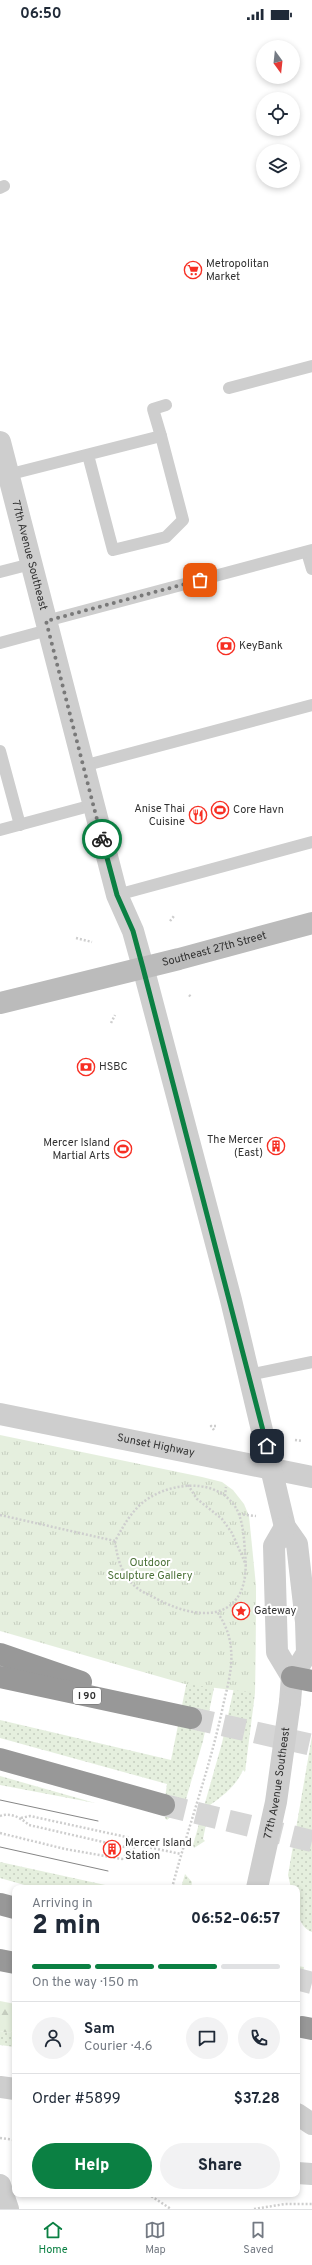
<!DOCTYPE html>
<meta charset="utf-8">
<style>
body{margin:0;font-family:Overpass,sans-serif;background:#f2f2f3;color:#1f2937;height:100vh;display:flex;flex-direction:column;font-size:15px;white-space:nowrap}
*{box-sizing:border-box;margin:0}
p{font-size:13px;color:#747a83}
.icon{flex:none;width:22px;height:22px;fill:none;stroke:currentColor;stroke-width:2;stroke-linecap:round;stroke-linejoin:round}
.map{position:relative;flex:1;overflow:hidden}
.panel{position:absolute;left:12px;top:1857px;width:288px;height:312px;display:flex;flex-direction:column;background:#fff;border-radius:8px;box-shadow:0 2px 6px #0003}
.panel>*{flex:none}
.needle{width:26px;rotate:165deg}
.buttons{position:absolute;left:256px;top:12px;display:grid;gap:8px}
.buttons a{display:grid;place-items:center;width:44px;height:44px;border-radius:50%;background:#fff;box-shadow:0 2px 6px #0003;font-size:20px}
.pin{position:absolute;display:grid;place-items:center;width:34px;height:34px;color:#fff;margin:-17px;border-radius:8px;box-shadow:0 2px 6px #0006}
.courier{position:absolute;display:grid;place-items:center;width:40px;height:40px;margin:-20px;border:3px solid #0b8043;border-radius:50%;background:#fff;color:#222;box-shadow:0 1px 5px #0007}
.headline em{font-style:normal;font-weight:800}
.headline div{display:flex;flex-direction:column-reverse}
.headline{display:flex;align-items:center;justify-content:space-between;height:68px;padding:0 20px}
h1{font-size:26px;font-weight:800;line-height:30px}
.bar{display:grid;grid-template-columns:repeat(4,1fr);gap:6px 4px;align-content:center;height:48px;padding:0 20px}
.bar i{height:5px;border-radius:3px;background:#e0e1e3}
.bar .on{background:#0b8043}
.bar p{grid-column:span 4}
.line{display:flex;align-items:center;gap:10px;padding:0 20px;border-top:1px solid #e0e1e3}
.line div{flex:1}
.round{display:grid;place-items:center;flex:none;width:42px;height:42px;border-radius:21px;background:#f2f2f3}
.action{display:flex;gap:8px;margin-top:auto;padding:8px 20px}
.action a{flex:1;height:46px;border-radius:24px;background:#0b8043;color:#fff;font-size:16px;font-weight:800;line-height:46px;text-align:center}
.action a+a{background:#f2f2f3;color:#1f2937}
.status{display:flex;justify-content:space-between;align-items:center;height:28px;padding:0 20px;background:#fff;direction:ltr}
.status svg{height:11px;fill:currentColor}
.dock{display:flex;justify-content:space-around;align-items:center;height:56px;border-top:1px solid #e0e1e3;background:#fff;font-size:11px;color:#747a83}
.dock a{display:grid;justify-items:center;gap:2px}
.dock .on{color:#0b8043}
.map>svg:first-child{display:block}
.grass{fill:url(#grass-dots)}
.forest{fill:url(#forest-firs)}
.park{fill:url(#park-tufts)}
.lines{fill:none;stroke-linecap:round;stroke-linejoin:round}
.motorway-tunnel{stroke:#d6d6d6;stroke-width:22;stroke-dasharray:22 11;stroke-linecap:butt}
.path{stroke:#cecece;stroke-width:2.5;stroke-dasharray:2 2;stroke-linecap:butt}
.service{stroke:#cecece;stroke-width:12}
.minor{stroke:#cecece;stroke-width:22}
.tertiary{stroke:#cecece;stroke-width:22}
.secondary{stroke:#bbb;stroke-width:22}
.motorway{stroke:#989898;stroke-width:22}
.tram{stroke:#868686;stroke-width:1}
.tertiary-bridge{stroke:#cecece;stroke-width:22}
.done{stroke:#797979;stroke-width:4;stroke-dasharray:0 7.2}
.route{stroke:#0b8043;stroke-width:5}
.labels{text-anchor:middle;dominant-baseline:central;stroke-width:4;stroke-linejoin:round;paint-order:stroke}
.shield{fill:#fff;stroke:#6f6f6f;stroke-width:1}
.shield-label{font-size:10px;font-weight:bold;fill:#313131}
.poi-label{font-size:11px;fill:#313131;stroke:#fff;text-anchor:start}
.street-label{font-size:11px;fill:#313131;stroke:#fff}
.park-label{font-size:11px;fill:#4c7239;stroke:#fff}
</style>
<div class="status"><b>06:50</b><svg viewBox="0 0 49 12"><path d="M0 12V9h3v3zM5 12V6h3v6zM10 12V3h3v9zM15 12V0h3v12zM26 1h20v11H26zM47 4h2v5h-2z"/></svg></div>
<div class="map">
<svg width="312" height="2181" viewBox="0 0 312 2181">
<defs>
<pattern id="grass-dots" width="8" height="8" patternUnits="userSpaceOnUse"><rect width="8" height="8" fill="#e5efde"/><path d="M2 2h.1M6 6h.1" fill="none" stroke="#c5cdbf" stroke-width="1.8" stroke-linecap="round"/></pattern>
<pattern id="forest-firs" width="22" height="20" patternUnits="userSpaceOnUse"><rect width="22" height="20" fill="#e5efde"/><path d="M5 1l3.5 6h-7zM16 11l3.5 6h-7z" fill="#c5cdbf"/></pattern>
<pattern id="park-tufts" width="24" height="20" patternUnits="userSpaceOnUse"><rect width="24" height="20" fill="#e5efde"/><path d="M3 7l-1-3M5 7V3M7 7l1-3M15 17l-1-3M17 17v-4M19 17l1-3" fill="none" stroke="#c5cdbf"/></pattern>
</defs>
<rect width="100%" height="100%" fill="#fff"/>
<!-- grass -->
<g class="grass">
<path d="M 256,1558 L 255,1665 L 245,1744 L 243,1742 C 236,1758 224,1767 210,1777 L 203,1811 L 205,1813 L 194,1820 L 193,1817 L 222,1715 Z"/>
<path d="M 199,1593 L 220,1631 L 203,1713 L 184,1778 L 167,1792 L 165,1790 L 166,1779 L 164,1777 L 167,1756 L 0,1710 L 0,1692 L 171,1732 Z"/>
<path d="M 312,1708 L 312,1904 C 295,1897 297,1875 297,1860 L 291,1860 L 288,1847 Z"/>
<path d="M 0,1748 L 95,1775 L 0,1757 Z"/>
<path d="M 0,1834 L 119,1860 L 35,1860 L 0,1850 Z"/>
<path d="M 185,1846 L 192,1854 L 191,1860 L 181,1860 Z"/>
<path d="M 297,1938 L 304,1939 L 297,1975 Z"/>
<path d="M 15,2002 L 15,2019 L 0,2017 L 0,2003 L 9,2005 Z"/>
</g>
<!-- forest -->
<path class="forest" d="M 0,1973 L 15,1976 L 15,2002 L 9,2005 L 0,2003 Z"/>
<!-- park -->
<path class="park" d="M 0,1407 L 202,1449 L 222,1454 L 233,1462 L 244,1476 L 249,1488 L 256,1558 L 255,1665 L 185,1656 L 0,1603 Z"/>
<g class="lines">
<!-- motorway-tunnel -->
<g class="motorway-tunnel">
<path d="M 191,1690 L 312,1717"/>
<path d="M 164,1777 L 312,1813"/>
<path d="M 297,1951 L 312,1955"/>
</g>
<!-- path -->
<g class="path">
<path d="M 170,893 L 174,888"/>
<path d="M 76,910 L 92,914"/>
<path d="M 189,967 L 191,969"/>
<path d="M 111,995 L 115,987"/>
<path d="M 214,1402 L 211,1398 L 216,1398"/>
<path d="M 295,1412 L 302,1413"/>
<path d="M 188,1457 L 197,1471 L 222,1491 L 232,1505 L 246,1537"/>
<path d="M 225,1468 L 226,1459"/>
<path d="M 239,1486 L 256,1488"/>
<path d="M 0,1487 L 115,1513 C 123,1499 129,1487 141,1476 C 165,1455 213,1448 234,1477 C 243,1489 244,1510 245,1524 C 252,1590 206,1597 157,1571 C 150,1567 141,1564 136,1559 C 122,1548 117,1530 115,1513"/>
<path d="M 0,1788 C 11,1784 21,1790 29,1797 L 125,1819 L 138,1817 L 181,1826"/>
<path d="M 21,1790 L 30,1788 L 131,1810 L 138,1817"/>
<path d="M 0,1805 L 65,1821 L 122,1831 L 137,1817"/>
<path d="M 172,1860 C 188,1799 210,1740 223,1678 C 227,1660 233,1640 231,1621 C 230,1607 225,1596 218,1585"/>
<path d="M 0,2110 L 15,2112"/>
<path d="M 148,2166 L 171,2181"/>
<path d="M 254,2181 L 285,2176 L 312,2176"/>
</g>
<!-- service -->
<g class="service">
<path d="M 0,160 L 4,158"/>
<path d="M 229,360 L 312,338"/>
<path d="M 161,408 L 153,381 L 166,377"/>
<path d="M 3,448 L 161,408 L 183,492 L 166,509 L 113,522 L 88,427"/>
<path d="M 307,524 L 312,541"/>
<path d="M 0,544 L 31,536"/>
<path d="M 46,593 L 312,522"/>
<path d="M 0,615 L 48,602"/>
<path d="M 0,723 L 20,797"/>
<path d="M 83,738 L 312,677"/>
<path d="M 0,802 L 93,777"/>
<path d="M 117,867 L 312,814"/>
<path d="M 249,1347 L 312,1334"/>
</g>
<!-- minor -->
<g class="minor">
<path id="s1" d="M 0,1386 L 312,1449"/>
<path d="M 0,2157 L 8,2181"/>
</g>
<!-- tertiary -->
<g class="tertiary">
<path id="s2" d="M 0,414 L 117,867 L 133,903 L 143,939 L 231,1272 L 285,1499 L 297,1516 L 306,1594 L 307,1625 L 292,1649 L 290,1674"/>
<path d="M 285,1499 L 274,1518 L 277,1624 L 292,1649"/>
<path d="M 0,2059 L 15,2061"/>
<path d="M 297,2086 L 312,2096"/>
<path d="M 297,2145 L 312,2146"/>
</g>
<!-- secondary -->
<path class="secondary" id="s3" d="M 0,975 L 179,931 L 312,895"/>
<!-- motorway -->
<g class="motorway">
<path d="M 0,1626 L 81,1654"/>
<path d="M 0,1649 L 191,1690"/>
<path d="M 292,1649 L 312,1653"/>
<path d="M 0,1731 L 164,1777"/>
<path d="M 0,1876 L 15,1880"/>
<path d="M 0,1932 L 15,1935"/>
<path d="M 302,1999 L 312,2001"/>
</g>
<!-- tram -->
<g class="tram">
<path d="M 0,1772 L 98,1793"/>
<path d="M 0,1819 L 108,1843"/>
</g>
<!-- tertiary-bridge -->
<path class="tertiary-bridge" id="s4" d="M 257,1860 L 276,1774 L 290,1674"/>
</g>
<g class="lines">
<!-- done -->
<path class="done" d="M 102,811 L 46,593 L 200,552"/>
<!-- route -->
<path class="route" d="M 102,811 L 117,867 L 133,903 L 143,940 L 267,1418"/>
</g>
<!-- icons -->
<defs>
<symbol id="supermarket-ring" viewBox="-11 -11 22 22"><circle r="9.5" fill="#fff" stroke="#f72f23" stroke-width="1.5"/><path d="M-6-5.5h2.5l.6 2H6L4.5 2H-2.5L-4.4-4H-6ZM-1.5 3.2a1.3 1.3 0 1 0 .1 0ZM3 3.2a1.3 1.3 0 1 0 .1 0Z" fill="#f72f23"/></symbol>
<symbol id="bank-ring" viewBox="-11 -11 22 22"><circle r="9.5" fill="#fff" stroke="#f72f23" stroke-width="1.5"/><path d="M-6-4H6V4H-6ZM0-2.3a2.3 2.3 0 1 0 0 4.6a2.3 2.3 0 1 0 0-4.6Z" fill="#f72f23"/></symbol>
<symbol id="stadium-ring" viewBox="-11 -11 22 22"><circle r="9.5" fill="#fff" stroke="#f72f23" stroke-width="1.5"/><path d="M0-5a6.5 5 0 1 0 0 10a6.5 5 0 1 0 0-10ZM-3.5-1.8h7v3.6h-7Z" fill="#f72f23"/></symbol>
<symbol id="restaurant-ring" viewBox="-11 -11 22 22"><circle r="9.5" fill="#fff" stroke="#f72f23" stroke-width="1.5"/><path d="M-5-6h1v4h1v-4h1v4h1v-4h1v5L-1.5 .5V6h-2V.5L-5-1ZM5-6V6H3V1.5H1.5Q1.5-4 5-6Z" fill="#f72f23"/></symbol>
<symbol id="building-ring" viewBox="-11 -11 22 22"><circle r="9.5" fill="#fff" stroke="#f72f23" stroke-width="1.5"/><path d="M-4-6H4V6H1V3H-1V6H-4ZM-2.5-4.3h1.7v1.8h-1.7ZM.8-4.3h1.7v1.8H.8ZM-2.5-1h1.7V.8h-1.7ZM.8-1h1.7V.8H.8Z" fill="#f72f23"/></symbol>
<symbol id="sight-ring" viewBox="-11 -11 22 22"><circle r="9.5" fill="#fff" stroke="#f72f23" stroke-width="1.5"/><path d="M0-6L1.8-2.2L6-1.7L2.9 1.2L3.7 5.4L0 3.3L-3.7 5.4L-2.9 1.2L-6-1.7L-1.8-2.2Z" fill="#f72f23"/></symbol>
</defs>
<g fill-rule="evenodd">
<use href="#supermarket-ring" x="183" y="232" width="20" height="20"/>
<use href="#bank-ring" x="216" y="608" width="20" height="20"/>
<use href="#stadium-ring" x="210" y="772" width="20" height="20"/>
<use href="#restaurant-ring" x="188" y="777" width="20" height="20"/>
<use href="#bank-ring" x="76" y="1029" width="20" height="20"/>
<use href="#building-ring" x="266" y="1108" width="20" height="20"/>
<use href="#stadium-ring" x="113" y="1111" width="20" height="20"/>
<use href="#sight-ring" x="231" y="1573" width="20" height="20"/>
<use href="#building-ring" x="102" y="1811" width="20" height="20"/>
</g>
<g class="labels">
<!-- shield labels -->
<rect class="shield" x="73" y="1660" width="28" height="16" rx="3"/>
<g class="shield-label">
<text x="87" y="1668">I 90</text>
</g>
<!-- poi labels -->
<g class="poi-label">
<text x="206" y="236">Metropolitan<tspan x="206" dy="13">Market</tspan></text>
<text x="239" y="618">KeyBank</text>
<text x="185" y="781" text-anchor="end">Anise Thai<tspan x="185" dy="13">Cuisine</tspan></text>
<text x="233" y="782">Core Havn</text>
<text x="99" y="1039">HSBC</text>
<text x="263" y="1112" text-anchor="end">The Mercer<tspan x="263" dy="13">(East)</tspan></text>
<text x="110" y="1115" text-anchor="end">Mercer Island<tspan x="110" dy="13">Martial Arts</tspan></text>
<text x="254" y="1583">Gateway</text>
<text x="125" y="1815">Mercer Island<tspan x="125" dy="13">Station</tspan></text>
</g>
<!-- street labels -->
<g class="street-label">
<text stroke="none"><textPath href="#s2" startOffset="117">77th Avenue Southeast</textPath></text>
<text stroke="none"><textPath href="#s3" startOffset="221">Southeast 27th Street</textPath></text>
<text stroke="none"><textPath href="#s1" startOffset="159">Sunset Highway</textPath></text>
<text stroke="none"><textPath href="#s4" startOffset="107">77th Avenue Southeast</textPath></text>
</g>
<!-- park labels -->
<g class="park-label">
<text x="150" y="1535">Outdoor<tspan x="150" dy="13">Sculpture Gallery</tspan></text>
</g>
</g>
</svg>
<div class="buttons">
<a><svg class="needle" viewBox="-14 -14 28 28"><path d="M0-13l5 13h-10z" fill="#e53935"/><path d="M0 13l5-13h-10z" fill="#747a83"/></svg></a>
<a><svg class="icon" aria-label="locate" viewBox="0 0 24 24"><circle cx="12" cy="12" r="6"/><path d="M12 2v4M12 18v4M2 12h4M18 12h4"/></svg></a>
<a><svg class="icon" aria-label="layers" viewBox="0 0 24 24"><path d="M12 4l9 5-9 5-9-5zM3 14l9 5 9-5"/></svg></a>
</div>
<div class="pin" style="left:200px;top:552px;background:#ea580c"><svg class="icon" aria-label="bag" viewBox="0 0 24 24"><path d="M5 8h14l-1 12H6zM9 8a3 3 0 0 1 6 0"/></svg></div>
<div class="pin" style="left:267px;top:1418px;background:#1f2937"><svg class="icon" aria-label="home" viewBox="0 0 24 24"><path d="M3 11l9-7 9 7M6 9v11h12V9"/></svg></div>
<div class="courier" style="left:102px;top:811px"><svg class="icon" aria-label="bike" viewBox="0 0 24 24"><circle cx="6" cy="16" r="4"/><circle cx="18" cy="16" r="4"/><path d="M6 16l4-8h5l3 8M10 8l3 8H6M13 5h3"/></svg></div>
<section class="panel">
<div class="headline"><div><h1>2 min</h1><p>Arriving in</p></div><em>06:52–06:57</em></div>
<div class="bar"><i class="on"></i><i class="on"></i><i class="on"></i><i></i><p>On the way · 150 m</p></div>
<div class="line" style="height:72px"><a class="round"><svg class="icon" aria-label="person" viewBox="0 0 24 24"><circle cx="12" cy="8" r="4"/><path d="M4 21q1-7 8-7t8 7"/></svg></a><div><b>Sam</b><p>Courier · 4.6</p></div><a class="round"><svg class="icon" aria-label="chat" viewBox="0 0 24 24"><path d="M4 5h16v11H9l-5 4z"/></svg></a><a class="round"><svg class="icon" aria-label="phone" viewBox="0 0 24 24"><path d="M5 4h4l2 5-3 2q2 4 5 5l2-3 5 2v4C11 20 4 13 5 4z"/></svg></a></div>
<div class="line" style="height:52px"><div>Order #5899</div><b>$37.28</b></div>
<div class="action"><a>Help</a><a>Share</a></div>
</section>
</div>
<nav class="dock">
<a class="on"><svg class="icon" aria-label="home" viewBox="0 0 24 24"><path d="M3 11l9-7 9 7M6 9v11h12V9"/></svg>Home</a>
<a><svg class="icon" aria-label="map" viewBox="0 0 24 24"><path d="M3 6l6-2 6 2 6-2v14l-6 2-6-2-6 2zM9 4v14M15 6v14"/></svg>Map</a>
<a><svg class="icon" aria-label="saved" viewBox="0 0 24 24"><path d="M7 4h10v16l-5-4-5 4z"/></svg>Saved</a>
</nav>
